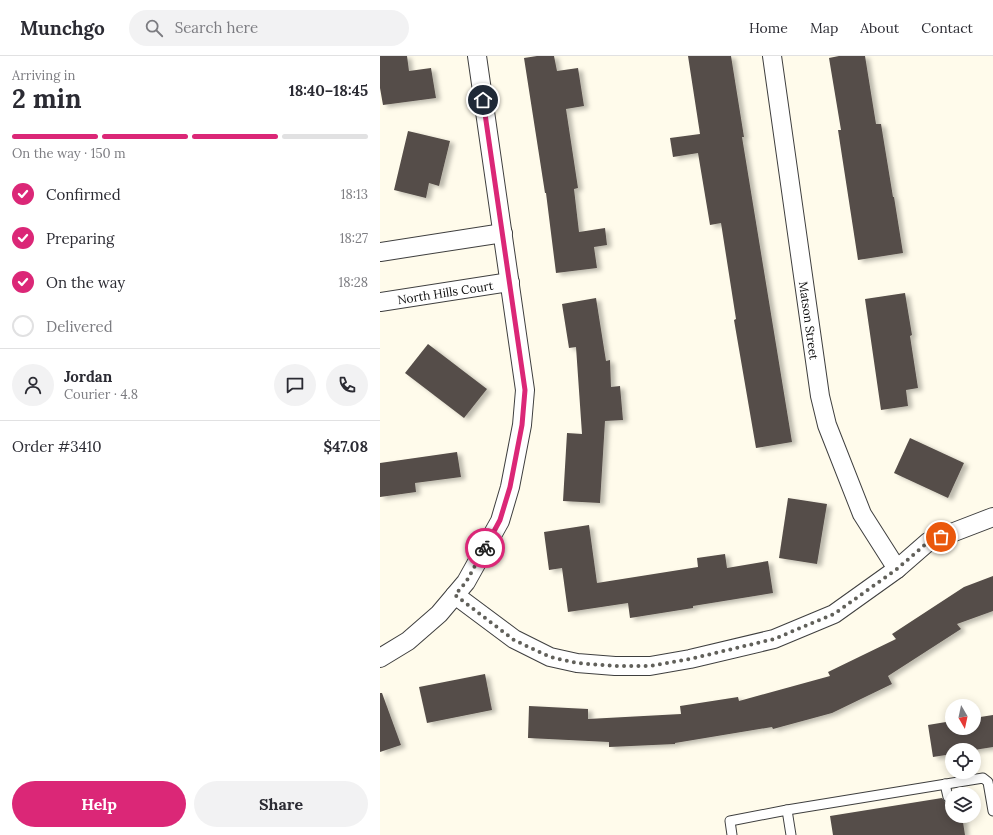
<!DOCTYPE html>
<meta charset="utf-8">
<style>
body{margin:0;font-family:Lora,serif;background:#f2f2f3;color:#2b2b33;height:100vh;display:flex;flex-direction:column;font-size:15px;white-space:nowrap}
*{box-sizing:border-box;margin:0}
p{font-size:13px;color:#7c7c81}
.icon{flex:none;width:22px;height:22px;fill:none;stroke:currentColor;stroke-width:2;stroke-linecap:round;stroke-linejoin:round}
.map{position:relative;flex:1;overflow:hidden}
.side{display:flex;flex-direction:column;background:#fff;width:380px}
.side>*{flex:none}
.needle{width:26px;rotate:171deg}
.controls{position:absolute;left:565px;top:643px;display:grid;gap:8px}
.controls a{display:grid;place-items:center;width:36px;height:36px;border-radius:50%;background:#fff;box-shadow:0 2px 10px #0003;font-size:20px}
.pin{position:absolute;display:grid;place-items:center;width:34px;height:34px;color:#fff;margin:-17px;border:2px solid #fff;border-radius:50%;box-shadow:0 1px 4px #0007}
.courier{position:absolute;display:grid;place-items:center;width:40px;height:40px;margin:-20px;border:3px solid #db2777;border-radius:50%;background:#fff;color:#222;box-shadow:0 1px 5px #0007}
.headline em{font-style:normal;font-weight:700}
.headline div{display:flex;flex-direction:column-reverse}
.headline{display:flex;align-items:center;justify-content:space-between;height:68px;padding:0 12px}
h1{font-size:26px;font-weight:700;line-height:30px}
.bar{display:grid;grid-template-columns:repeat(4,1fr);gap:6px 4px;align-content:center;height:48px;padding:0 12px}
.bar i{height:5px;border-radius:3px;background:#e1e1e2}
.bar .on{background:#db2777}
.bar p{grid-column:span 4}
.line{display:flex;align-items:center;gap:10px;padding:0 12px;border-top:1px solid #e1e1e2}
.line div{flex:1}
.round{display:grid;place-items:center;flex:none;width:42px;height:42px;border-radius:21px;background:#f2f2f3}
ol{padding:0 12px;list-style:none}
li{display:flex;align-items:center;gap:12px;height:44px}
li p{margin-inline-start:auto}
li .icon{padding:4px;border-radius:50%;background:#db2777;color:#fff;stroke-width:4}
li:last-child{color:#7c7c81}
li i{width:22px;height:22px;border:2px solid #e1e1e2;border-radius:50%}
.primary-button{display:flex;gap:8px;margin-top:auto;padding:8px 12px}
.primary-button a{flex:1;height:46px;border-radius:24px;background:#db2777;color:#fff;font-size:16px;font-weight:700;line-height:46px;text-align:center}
.primary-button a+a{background:#f2f2f3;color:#2b2b33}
header{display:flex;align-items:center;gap:24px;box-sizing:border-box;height:56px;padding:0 20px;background:#fff;border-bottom:1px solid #e1e1e2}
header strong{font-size:19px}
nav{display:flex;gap:22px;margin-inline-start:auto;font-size:14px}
.search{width:280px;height:36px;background:#f2f2f3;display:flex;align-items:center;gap:10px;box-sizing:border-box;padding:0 14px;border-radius:22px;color:#7c7c81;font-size:15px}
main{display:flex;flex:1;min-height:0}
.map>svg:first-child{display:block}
.building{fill:#554d48;filter:url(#shadow)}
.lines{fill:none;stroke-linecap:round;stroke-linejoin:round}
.lane-casing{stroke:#3f3f3f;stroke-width:11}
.street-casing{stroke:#3f3f3f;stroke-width:20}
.lane{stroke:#fff;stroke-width:9}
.street{stroke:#fff;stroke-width:18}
.done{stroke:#61605a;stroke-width:4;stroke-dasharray:0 7.2}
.route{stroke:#db2777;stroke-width:5}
.labels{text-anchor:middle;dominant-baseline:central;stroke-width:4;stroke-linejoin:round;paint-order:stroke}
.street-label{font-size:12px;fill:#0c0c0c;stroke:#fff}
</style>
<header>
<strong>Munchgo</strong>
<div class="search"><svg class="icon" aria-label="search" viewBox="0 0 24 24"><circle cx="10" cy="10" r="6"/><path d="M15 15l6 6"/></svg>Search here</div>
<nav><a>Home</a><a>Map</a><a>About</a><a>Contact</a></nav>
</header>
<main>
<section class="side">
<div class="headline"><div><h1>2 min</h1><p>Arriving in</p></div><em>18:40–18:45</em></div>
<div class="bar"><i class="on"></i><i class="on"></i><i class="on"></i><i></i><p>On the way · 150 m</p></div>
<ol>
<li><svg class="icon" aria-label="check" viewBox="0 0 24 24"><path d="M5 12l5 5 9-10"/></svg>Confirmed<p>18:13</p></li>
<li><svg class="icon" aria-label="check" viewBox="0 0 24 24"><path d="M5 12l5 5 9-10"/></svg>Preparing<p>18:27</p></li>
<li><svg class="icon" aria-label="check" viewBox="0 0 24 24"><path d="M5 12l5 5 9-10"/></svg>On the way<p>18:28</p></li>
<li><i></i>Delivered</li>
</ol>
<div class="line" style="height:72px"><a class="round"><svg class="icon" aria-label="person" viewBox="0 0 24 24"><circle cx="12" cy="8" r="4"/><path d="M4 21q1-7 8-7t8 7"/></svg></a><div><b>Jordan</b><p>Courier · 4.8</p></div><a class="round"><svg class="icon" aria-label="chat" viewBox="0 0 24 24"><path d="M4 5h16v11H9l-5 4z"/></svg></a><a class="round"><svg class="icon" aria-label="phone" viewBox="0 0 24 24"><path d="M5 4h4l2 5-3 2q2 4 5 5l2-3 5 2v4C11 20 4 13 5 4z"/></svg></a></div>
<div class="line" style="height:52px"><div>Order #3410</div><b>$47.08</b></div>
<div class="primary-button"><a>Help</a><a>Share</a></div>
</section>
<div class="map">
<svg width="613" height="779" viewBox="0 0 613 779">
<defs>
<filter id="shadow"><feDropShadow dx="4.5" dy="2.5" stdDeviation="2" flood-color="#0004"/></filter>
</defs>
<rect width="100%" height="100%" fill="#fffbeb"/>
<!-- building -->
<g class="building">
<path d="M 0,0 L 27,0 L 29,15 L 51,12 L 56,42 L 3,49 L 0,32 Z"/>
<path d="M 157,0 L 174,0 L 177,15 L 198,12 L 204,50 L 186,53 L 198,132 L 194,133 L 199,176 L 225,172 L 227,189 L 214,191 L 217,212 L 176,217 L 166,137 L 165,137 L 144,2 Z"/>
<path d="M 308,0 L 351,0 L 364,81 L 362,81 L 412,386 L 376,392 L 354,264 L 356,263 L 341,167 L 330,169 L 318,97 L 293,101 L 290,82 L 320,78 Z"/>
<path d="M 459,0 L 485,0 L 496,68 L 501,68 L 513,141 L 514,141 L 523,197 L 478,204 L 458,74 L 461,74 L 449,2 Z"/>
<path d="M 28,75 L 70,85 L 59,130 L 49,127 L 46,142 L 14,134 Z"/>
<path d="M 525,237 L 532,279 L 530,280 L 538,332 L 526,334 L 528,350 L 501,354 L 485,243 Z"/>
<path d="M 216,242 L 226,305 L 230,304 L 231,331 L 240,330 L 243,364 L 225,365 L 220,447 L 183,445 L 187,377 L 202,378 L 196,291 L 189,292 L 182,248 Z"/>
<path d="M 48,288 L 107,333 L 84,362 L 25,317 Z"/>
<path d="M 530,382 L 584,407 L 568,442 L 514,417 Z"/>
<path d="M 77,396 L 81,421 L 35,427 L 36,436 L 0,441 L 0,407 Z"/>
<path d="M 408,442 L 447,448 L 437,508 L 399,502 Z"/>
<path d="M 209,469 L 217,527 L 318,511 L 317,502 L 345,498 L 347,512 L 388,505 L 393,537 L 313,550 L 313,552 L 250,562 L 248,547 L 188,556 L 182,512 L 169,514 L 164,476 Z"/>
<path d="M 613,520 L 613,555 L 577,568 L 581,573 L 508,620 L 512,628 L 452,657 L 393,673 L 392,671 L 295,687 L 295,688 L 229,691 L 229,686 L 148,682 L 149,650 L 208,653 L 208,663 L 301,658 L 300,650 L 358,641 L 359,645 L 450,620 L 448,616 L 516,583 L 512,578 L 584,531 Z"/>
<path d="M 105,618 L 112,654 L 47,667 L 39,631 Z"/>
<path d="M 0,637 L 2,637 L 21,689 L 0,696 Z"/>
<path d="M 613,659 L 613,691 L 594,694 L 572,694 L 572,698 L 553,701 L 548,669 L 572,665 L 572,672 L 594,672 L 594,662 Z"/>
<path d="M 562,742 L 566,747 L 572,745 L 572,760 L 582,760 L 585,779 L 453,779 L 450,760 Z"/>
</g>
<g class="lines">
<defs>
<g id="lane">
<path d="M 565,728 L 568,741"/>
<path d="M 407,754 L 603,722 L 608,726 L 613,755"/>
<path d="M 352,779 L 350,765 L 407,754 L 411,779"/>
</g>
<g id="street">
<path id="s1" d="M 392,0 L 440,340 L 447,369 L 482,458 L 517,513"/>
<path d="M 0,196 L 123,177"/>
<path id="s2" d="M 0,246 L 130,226"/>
<path d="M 75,539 L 134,583 L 170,601 L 197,607 L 235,610 L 270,610 L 310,603 L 394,583 L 454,558 L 517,513 L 548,486 L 613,461"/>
<path d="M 0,602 L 28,585 L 59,558 L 86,526 L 120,465 L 130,431 L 142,369 L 145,334 L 97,0"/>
</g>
</defs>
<!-- lane casing -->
<use href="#lane" class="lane-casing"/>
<!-- street casing -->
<use href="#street" class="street-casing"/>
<!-- lane -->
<use href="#lane" class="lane"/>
<!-- street -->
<use href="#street" class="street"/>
</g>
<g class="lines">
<!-- done -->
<path class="done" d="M 105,492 L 86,526 L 75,539 L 134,584 L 170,601 L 197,607 L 235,610 L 270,610 L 310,603 L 394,583 L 454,558 L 517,513 L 548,486 L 561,481"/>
<!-- route -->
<path class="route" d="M 103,44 L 145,334 L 142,369 L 130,431 L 120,464 L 105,492"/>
</g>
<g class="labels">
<!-- street labels -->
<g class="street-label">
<text stroke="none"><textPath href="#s2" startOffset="66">North Hills Court</textPath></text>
<text stroke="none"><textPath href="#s1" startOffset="267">Matson Street</textPath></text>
</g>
</g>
</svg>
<div class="controls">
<a><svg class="needle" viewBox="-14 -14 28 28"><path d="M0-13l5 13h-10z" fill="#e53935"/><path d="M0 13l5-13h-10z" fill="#7c7c81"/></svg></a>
<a><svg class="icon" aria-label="locate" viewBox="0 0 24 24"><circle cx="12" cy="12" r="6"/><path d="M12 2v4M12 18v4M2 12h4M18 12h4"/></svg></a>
<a><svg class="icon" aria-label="layers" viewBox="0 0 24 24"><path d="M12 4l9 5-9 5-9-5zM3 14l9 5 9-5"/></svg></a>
</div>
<div class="pin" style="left:561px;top:481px;background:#ea580c"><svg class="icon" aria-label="bag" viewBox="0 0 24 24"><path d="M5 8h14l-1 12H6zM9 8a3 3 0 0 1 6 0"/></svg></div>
<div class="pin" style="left:103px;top:44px;background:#1f2937"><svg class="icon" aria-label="home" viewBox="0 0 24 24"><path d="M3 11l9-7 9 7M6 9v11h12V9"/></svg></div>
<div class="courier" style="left:105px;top:492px"><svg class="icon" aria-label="bike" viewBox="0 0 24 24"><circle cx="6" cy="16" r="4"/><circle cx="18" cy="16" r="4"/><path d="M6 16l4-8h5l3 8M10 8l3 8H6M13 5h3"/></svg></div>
</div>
</main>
